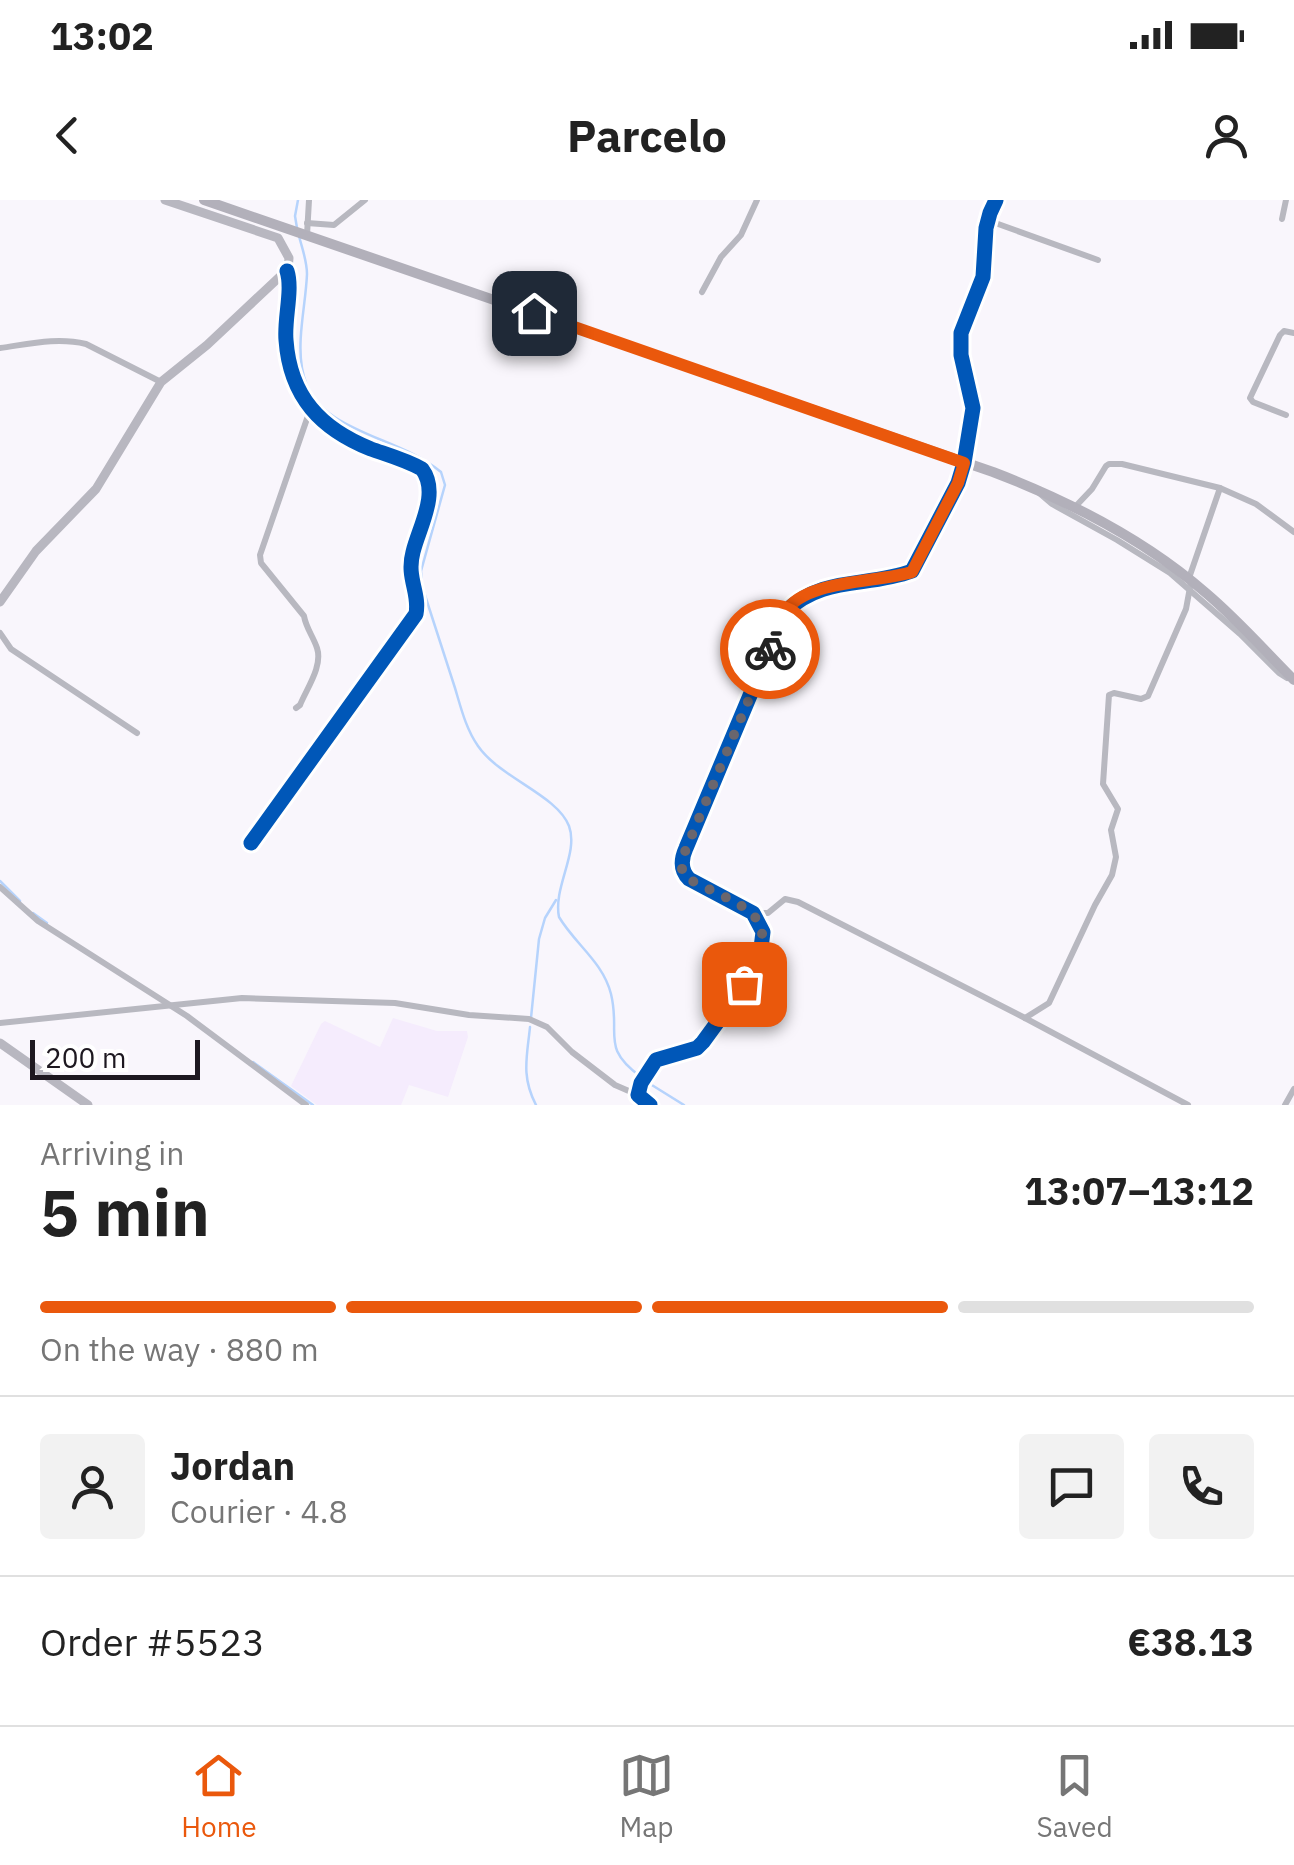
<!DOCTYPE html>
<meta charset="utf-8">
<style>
body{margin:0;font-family:"IBM Plex Sans",sans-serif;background:#f2f2f2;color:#222;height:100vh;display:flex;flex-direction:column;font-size:38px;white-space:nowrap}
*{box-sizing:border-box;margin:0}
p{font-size:32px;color:#767676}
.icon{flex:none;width:55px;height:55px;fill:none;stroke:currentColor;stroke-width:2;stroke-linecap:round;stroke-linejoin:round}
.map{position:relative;height:905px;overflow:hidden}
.sheet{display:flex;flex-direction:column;background:#fff;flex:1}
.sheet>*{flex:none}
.scale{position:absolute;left:30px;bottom:25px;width:170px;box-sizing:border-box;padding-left:10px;border:5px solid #1d1820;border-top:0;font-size:28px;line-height:35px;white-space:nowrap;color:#1d1820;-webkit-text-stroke:8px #fff;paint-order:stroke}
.pin{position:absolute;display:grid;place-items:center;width:85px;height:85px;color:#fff;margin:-42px;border-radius:20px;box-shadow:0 5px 15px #0006}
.courier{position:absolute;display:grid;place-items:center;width:100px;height:100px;margin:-50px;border:8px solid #ea580c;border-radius:50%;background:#fff;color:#222;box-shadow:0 2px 12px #0007}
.head em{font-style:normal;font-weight:700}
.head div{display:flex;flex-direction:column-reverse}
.head{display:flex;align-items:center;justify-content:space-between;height:170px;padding:0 40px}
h1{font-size:65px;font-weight:700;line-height:75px}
.bar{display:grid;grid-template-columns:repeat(4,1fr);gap:15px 10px;align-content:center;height:120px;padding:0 40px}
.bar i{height:12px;border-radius:8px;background:#e0e0e0}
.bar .current{background:#ea580c}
.bar p{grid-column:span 4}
.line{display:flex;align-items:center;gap:25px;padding:0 40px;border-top:2px solid #e0e0e0}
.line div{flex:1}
.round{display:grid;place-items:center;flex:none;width:105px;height:105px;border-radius:10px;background:#f2f2f2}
.status{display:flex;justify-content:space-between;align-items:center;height:70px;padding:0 50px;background:#fff;direction:ltr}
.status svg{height:28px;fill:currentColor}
header{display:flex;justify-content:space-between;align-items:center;height:130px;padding:0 40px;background:#fff;font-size:45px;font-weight:700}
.tab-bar{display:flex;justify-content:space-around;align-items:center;height:140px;border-top:2px solid #e0e0e0;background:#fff;font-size:28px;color:#767676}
.tab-bar a{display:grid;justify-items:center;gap:5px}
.tab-bar .current{color:#ea580c}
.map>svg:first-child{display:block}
.built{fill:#f5ecfd}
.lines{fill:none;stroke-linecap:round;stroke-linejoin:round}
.stream{stroke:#b6d3fc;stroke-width:2.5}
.street{stroke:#b8b8c0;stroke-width:6}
.secondary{stroke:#b8b7c0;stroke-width:9}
.primary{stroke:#b2b0ba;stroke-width:10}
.cycleway-casing{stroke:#fff;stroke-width:21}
.cycleway{stroke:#0057b8;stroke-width:15}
.done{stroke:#6a666d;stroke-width:10;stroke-dasharray:0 18}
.route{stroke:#ea580c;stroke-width:12}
</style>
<div class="status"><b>13:02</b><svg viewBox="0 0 49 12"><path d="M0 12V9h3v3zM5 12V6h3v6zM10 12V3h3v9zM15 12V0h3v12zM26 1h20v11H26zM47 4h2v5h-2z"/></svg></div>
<header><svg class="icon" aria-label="back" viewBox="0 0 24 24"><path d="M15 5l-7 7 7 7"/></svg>Parcelo<svg class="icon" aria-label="person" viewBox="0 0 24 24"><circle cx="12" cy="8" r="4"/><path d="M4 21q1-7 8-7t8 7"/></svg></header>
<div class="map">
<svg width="1294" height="905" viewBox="0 0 1294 905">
<rect width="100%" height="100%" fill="#f9f6fc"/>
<!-- built -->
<path class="built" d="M 393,818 L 437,831 L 467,831 L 468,837 L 448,897 L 409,885 L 401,905 L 317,905 L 291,886 L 321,824 L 325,821 L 380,847 Z"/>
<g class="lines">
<!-- stream -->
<g class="stream">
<path d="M 297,28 L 295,16 L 298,0"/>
<path d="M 299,36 C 302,48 307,61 307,74 C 305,124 282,185 336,218 C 369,239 409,246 441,272 L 445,285 L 421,371 L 422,386 C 433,420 444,454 455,488 C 461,508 466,529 478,546 C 500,578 557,595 569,626 C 579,653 553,687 559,717 C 575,744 603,762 611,794 C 621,835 600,847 641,877"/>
<path d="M 0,681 L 20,701"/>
<path d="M 33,713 L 47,723"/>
<path d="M 531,818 L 539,739 L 545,718 L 556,700"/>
<path d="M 530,827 C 527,857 521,876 536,905"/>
<path d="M 253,862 L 313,905"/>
<path d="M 647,882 L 684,905"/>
</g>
<!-- street -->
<g class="street">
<path d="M 1282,19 L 1286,0"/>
<path d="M 987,20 L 1098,60"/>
<path d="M 307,23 L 334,25 L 365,0"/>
<path d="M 307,35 L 309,0"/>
<path d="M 702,92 L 721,57 L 741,35 L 757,0"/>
<path d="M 0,148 C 29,144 57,137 86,144 L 161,182"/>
<path d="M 1286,215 L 1253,202 L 1250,198 L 1280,135 L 1284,131 L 1294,133"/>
<path d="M 1038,292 L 1052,304 L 1117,340 L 1170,373 L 1240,434 L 1279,473 L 1287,478"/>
<path d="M 1075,307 L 1092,289 L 1106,266 L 1109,264 L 1122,264 L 1220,288"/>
<path d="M 1189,378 L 1220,288 L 1256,304 L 1294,332"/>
<path d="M 0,433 L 11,449 L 137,533"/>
<path d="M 296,508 L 300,505 C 307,488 323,466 317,448 C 313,436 306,428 304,416 L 261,363 L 260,355 L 310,210"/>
<path d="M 251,643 L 416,414 C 420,392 406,378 413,352 C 419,327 440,293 422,269 C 406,260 388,255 371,249 C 321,229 290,197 286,140 C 284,119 293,90 287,71"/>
<path d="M 0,687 L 38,721 L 187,816 L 306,905"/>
<path d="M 754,713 L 768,713 L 785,699 L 798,702 L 1025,818 L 1188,905"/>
<path d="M 1025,818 L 1049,803 L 1095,705 L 1112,675 L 1116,657 L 1111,630 L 1118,609 L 1103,584 L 1109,495 L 1114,493 L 1141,499 L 1148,496 L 1186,409 L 1191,382"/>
<path d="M 0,823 L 242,798 L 395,803 L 469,815 L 529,819 L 547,827 L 572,852 L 615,885 L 638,895"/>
<path d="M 1285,905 L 1294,889"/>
</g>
<!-- secondary -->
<g class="secondary">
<path d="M 0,402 L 36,351 L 96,289 L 161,182 L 207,145 L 288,69 L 289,58 L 278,38 L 165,0"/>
<path d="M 0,843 L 88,905"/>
<path d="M 650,905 L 638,895 L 641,883 L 656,860 L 697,848 L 703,842 L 738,794 L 754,767 L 761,748 L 763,732 L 753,713 L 689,679 C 680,670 681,659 686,648 L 785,412 C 824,375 866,388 912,371 L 958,283 L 964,263 L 973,208 L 961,155 L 961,133 L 983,77 L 986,28 L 990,13 L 996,0"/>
</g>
<!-- primary -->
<path class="primary" d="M 204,0 L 993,272 C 1069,301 1144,339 1206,393 C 1238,420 1265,451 1294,480"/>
<defs>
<g id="cycleway">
<path d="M 251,643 L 416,414 C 420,392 406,378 413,352 C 419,327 440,293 422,269 C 406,260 388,255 371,249 C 321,229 290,197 286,140 C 284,119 293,90 287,71"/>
<path d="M 650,905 L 638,895 L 641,883 L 656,860 L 697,848 L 703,842 L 738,794 L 754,767 L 761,748 L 763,732 L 753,713 L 689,679 C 680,670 681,659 686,648 L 785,412 C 824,375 866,388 912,371 L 958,283 L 964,263 L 973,208 L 961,155 L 961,133 L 983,77 L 986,28 L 990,13 L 996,0"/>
</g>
</defs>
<!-- cycleway casing -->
<use href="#cycleway" class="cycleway-casing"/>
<!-- cycleway -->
<use href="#cycleway" class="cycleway"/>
</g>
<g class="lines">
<!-- done -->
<path class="done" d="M 744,784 C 782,720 757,712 700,685 C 693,681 685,679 682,670 C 682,667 683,657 684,654 L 770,449"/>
<!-- route -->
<path class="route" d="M 534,113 L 964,263 L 958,283 L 912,372 C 878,383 806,379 785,412 C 778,422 775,438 770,449"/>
</g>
</svg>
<div class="scale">200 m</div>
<div class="pin" style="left:744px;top:784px;background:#ea580c"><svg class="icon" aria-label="bag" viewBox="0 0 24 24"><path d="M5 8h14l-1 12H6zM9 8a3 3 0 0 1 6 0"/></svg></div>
<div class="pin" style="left:534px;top:113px;background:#1f2937"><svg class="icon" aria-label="home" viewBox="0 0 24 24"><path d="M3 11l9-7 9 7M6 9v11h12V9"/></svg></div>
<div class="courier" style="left:770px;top:449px"><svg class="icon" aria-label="bike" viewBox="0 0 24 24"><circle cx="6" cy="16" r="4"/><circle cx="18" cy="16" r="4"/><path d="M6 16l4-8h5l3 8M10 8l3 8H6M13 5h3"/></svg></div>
</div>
<section class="sheet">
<div class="head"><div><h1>5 min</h1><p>Arriving in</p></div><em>13:07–13:12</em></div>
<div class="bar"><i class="current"></i><i class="current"></i><i class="current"></i><i></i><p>On the way · 880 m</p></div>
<div class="line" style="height:180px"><a class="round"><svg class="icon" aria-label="person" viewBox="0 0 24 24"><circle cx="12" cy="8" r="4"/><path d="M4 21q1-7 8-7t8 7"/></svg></a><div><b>Jordan</b><p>Courier · 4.8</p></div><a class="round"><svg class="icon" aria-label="chat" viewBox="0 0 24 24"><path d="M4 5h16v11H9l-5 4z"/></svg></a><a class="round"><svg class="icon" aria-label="phone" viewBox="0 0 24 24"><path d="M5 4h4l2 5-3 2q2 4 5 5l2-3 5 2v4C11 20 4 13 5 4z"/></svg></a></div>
<div class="line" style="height:130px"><div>Order #5523</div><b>€38.13</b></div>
</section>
<nav class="tab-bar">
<a class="current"><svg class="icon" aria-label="home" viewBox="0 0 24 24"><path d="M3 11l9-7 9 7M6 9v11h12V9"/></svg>Home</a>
<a><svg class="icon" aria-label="map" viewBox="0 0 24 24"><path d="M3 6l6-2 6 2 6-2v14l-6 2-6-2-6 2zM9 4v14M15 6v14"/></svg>Map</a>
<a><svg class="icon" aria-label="saved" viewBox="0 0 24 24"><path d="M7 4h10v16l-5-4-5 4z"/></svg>Saved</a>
</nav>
